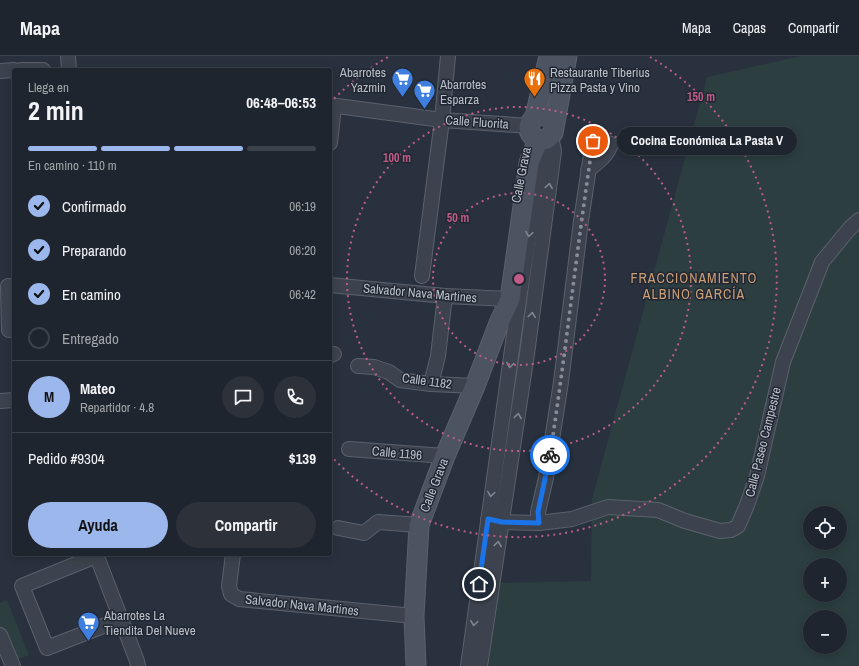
<!DOCTYPE html>
<html lang="es">
<meta charset="utf-8">
<style>
body{margin:0;font-family:"Archivo Narrow",sans-serif;background:#2c313a;color:#f1f3f6;height:100vh;display:flex;flex-direction:column;font-size:15px;white-space:nowrap}
*{box-sizing:border-box;margin:0}
p{font-size:13px;color:#a1a5aa}
.icon{flex:none;width:22px;height:22px;fill:none;stroke:currentColor;stroke-width:2;stroke-linecap:round;stroke-linejoin:round}
.map{position:relative;flex:1;overflow:hidden}
.side{position:absolute;left:12px;top:12px;width:320px;height:488px;display:flex;flex-direction:column;background:#1f252e;border-radius:4px;box-shadow:0 2px 10px #0003,0 0 0 1px #3c424a}
.side>*{flex:none}
.controls{position:absolute;left:803px;top:450px;display:grid;gap:8px}
.controls a{display:grid;place-items:center;width:44px;height:44px;border-radius:50%;background:#1f252e;box-shadow:0 2px 10px #0003,0 0 0 1px #3c424a;font-size:20px}
.pin{position:absolute;display:grid;place-items:center;width:34px;height:34px;color:#fff;margin:-17px;border:2px solid #fff;border-radius:50%;box-shadow:0 1px 4px #0007}
.courier{position:absolute;display:grid;place-items:center;width:40px;height:40px;margin:-20px;border:3px solid #1a73e8;border-radius:50%;background:#fff;color:#222;box-shadow:0 1px 5px #0007}
.bubble{position:absolute;height:28px;border-radius:14px;background:#1f252e;box-shadow:0 2px 10px #0003,0 0 0 1px #3c424a;font-size:13px;font-weight:700;line-height:28px;text-align:center}
.head em{font-style:normal;font-weight:700}
.head div{display:flex;flex-direction:column-reverse}
.head{display:flex;align-items:center;justify-content:space-between;height:68px;padding:0 16px}
h1{font-size:26px;font-weight:700;line-height:30px}
.bar{display:grid;grid-template-columns:repeat(4,1fr);gap:6px 4px;align-content:center;height:48px;padding:0 16px}
.bar i{height:5px;border-radius:3px;background:#3c424a}
.bar .active{background:#9cb7eb}
.bar p{grid-column:span 4}
.line{display:flex;align-items:center;gap:10px;padding:0 16px;border-top:1px solid #3c424a}
.line div{flex:1}
.round{display:grid;place-items:center;flex:none;width:42px;height:42px;border-radius:21px;background:#2c313a}
ol{padding:0 16px;list-style:none}
li{display:flex;align-items:center;gap:12px;height:44px}
li p{margin-inline-start:auto}
li .icon{padding:4px;border-radius:50%;background:#9cb7eb;color:#111;stroke-width:4}
li:last-child{color:#a1a5aa}
li i{width:22px;height:22px;border:2px solid #3c424a;border-radius:50%}
.action{display:flex;gap:8px;margin-top:auto;padding:8px 16px}
.action a{flex:1;height:46px;border-radius:24px;background:#9cb7eb;color:#111;font-size:16px;font-weight:700;line-height:46px;text-align:center}
.action a+a{background:#2c313a;color:#f1f3f6}
header{display:flex;align-items:center;gap:24px;box-sizing:border-box;height:56px;padding:0 20px;background:#1f252e;border-bottom:1px solid #3c424a}
header strong{font-size:19px}
nav{display:flex;gap:22px;margin-inline-start:auto;font-size:14px}
.map>svg:first-child{display:block}
.green{fill:#2c3e40;fill-rule:evenodd}
.lines{fill:none;stroke-linecap:round;stroke-linejoin:round}
.minor-casing{stroke:#5b616c;stroke-width:16}
.secondary-casing{stroke:#5b616c;stroke-width:21}
.minor{stroke:#3d434e;stroke-width:14}
.secondary{stroke:#4c5361;stroke-width:19}
.oneway{stroke:#818792}
.done{stroke:#878d98;stroke-width:4;stroke-dasharray:0 7.2}
.route{stroke:#1a73e8;stroke-width:5}
.ring{fill:none;stroke:#be5b87;stroke-width:2;stroke-dasharray:2 4}
.labels{text-anchor:middle;dominant-baseline:central;stroke-width:3;stroke-linejoin:round;paint-order:stroke}
.poi-label{font-size:13px;fill:#b9bfc9;stroke:#222833;text-anchor:start}
.street-label{font-size:13px;fill:#b9bfc9;stroke:#222833}
.neighbourhood-label{font-size:14px;letter-spacing:1px;fill:#c99d75;stroke:#222833}
.centre{fill:#be5b87;stroke:#222833;stroke-width:2}
.ring-label{font-size:12px;text-anchor:middle;font-weight:bold;fill:#be5b87;stroke:#222833;stroke-width:3;stroke-linejoin:round;paint-order:stroke}
</style>
<header>
<strong>Mapa</strong>
<nav><a>Mapa</a><a>Capas</a><a>Compartir</a></nav>
</header>
<div class="map">
<svg width="859" height="610" viewBox="0 0 859 610">
<rect width="100%" height="100%" fill="#29313e"/>
<!-- green -->
<g class="green">
<path d="M 801,0 L 859,0 L 859,610 L 485,610 L 496,527 L 591,525 L 592,443 L 707,21 ZM 810,457 L 840,457 L 840,487 L 810,487 ZM 810,509 L 840,509 L 840,539 L 810,539 ZM 810,561 L 840,561 L 840,591 L 810,591 Z"/>
<path d="M 7,544 L 29,599 L 11,606 L 0,579 L 0,547 Z"/>
</g>
<g class="lines">
<defs>
<g id="minor">
<path d="M 68,0 L 69,14"/>
<path d="M 21,14 L 43,14"/>
<path d="M 0,15 L 14,14"/>
<path d="M 330,49 L 442,64 L 530,70"/>
<path d="M 330,87 L 334,50"/>
<path d="M 422,220 L 442,64 L 448,0"/>
<path d="M 330,229 L 445,240 L 510,243"/>
<path d="M 8,230 L 9,274"/>
<path d="M 330,299 L 334,298"/>
<path d="M 358,310 L 374,311 L 389,316 L 400,324 L 431,328 L 475,330"/>
<path d="M 431,328 L 438,300 L 445,240"/>
<path d="M 0,345 L 14,344"/>
<path d="M 349,393 L 445,400"/>
<path d="M 488,463 L 501,466 L 539,467 L 572,463 L 608,451 L 658,454 L 685,465 L 720,475 L 731,474 L 738,470 L 747,449 L 757,420 L 783,306 L 822,206 L 850,172 L 859,164"/>
<path d="M 539,467 L 538,456 L 546,422 L 561,326 L 581,165 L 593,85 L 611,88 C 607,100 598,106 588,114"/>
<path d="M 338,472 L 364,477 L 378,466 L 419,469"/>
<path d="M 96,498 L 137,605 L 138,610"/>
<path d="M 233,498 L 229,530 L 231,538 L 239,543 L 414,560"/>
<path d="M 96,500 L 22,530 L 47,592 L 121,563"/>
<path d="M 0,579 L 13,610"/>
<path d="M 468,610 L 517,257 L 543,86"/>
<path d="M 480,610 L 527,298 L 554,95 L 551,81"/>
</g>
<g id="secondary">
<path d="M 535,61 L 549,0"/>
<path d="M 554,69 C 545,45 517,70 535,82 C 539,85 543,84 547,83 L 553,77 L 567,0"/>
<path d="M 416,610 L 414,560 L 419,469 L 445,400 L 475,330 L 499,267 L 510,243 L 529,107 L 538,84"/>
</g>
</defs>
<!-- minor casing -->
<use href="#minor" class="minor-casing"/>
<!-- secondary casing -->
<use href="#secondary" class="secondary-casing"/>
<!-- minor -->
<use href="#minor" class="minor"/>
<!-- secondary -->
<use href="#secondary" class="secondary"/>
</g>
<!-- one-way arrows -->
<defs><path id="oneway-chevron" d="M-2-3.5L2.5 0L-2 3.5" fill="none" stroke-width="1.6" stroke-linecap="round" stroke-linejoin="round"/></defs>
<g class="oneway">
<use href="#oneway-chevron" transform="translate(549 130) rotate(-83)"/>
<use href="#oneway-chevron" transform="translate(529 178) rotate(99)"/>
<use href="#oneway-chevron" transform="translate(532 259) rotate(-83)"/>
<use href="#oneway-chevron" transform="translate(510 309) rotate(98)"/>
<use href="#oneway-chevron" transform="translate(518 360) rotate(-81)"/>
<use href="#oneway-chevron" transform="translate(491 438) rotate(98)"/>
<use href="#oneway-chevron" transform="translate(498 488) rotate(-81)"/>
<use href="#oneway-chevron" transform="translate(474 567) rotate(98)"/>
</g>
<g class="lines">
<!-- done -->
<path class="done" d="M 550,399 C 566,295 577,190 593,85"/>
<!-- route -->
<path class="route" d="M 479,528 L 488,463 L 502,466 L 539,467 L 538,456 L 550,399"/>
</g>
<!-- distance rings -->
<g class="ring">
<circle cx="519" cy="223" r="86"/>
<circle cx="519" cy="223" r="172"/>
<path d="M330 47A258 258 0 0 1 388 1M650 1A258 258 0 1 1 330 399"/>
</g>
<!-- icons -->
<defs>
<symbol id="supermarket-pin" viewBox="-11 -11 22 30"><path d="M0 17L-7.5 6A9.5 9.5 0 1 1 7.5 6Z" fill="#3f7fe0" stroke="#222833"/><path d="M-6-5.5h2.5l.6 2H6L4.5 2H-2.5L-4.4-4H-6ZM-1.5 3.2a1.3 1.3 0 1 0 .1 0ZM3 3.2a1.3 1.3 0 1 0 .1 0Z" fill="#fff"/></symbol>
<symbol id="restaurant-pin" viewBox="-11 -11 22 30"><path d="M0 17L-7.5 6A9.5 9.5 0 1 1 7.5 6Z" fill="#e8710a" stroke="#222833"/><path d="M-5-6h1v4h1v-4h1v4h1v-4h1v5L-1.5 .5V6h-2V.5L-5-1ZM5-6V6H3V1.5H1.5Q1.5-4 5-6Z" fill="#fff"/></symbol>
</defs>
<g fill-rule="evenodd">
<use href="#supermarket-pin" x="390" y="10" width="25" height="34"/>
<use href="#restaurant-pin" x="522" y="10" width="25" height="34"/>
<use href="#supermarket-pin" x="412" y="22" width="25" height="34"/>
<use href="#supermarket-pin" x="76" y="554" width="25" height="34"/>
</g>
<g class="labels">
<!-- poi labels -->
<g class="poi-label">
<text x="386" y="16" text-anchor="end">Abarrotes<tspan x="386" dy="15">Yazmin</tspan></text>
<text x="550" y="16">Restaurante Tiberius<tspan x="550" dy="15">Pizza Pasta y Vino</tspan></text>
<text x="440" y="28">Abarrotes<tspan x="440" dy="15">Esparza</tspan></text>
<text x="104" y="559">Abarrotes La<tspan x="104" dy="15">Tiendita Del Nueve</tspan></text>
</g>
<!-- street labels -->
<g class="street-label">
<text transform="translate(477 66) rotate(4)">Calle Fluorita</text>
<text transform="translate(521 119) rotate(-79)">Calle Grava</text>
<text transform="translate(420 237) rotate(5)">Salvador Nava Martines</text>
<text transform="translate(427 325) rotate(8)">Calle 1182</text>
<text transform="translate(763 386) rotate(-76)">Calle Paseo Campestre</text>
<text transform="translate(397 397) rotate(5)">Calle 1196</text>
<text transform="translate(434 429) rotate(-69)">Calle Grava</text>
<text transform="translate(302 549) rotate(6)">Salvador Nava Martines</text>
</g>
<!-- neighbourhood labels -->
<g class="neighbourhood-label">
<text x="694" y="222">FRACCIONAMIENTO<tspan x="694" dy="16">ALBINO GARCÍA</tspan></text>
</g>
</g>
<circle cx="519" cy="223" r="6" class="centre"/>
<g class="ring-label">
<text x="701" y="45">150 m</text>
<text x="397" y="106">100 m</text>
<text x="458" y="166">50 m</text>
</g>
</svg>
<div class="controls">
<a><svg class="icon" aria-label="locate" viewBox="0 0 24 24"><circle cx="12" cy="12" r="6"/><path d="M12 2v4M12 18v4M2 12h4M18 12h4"/></svg></a>
<a>+</a>
<a>−</a>
</div>
<div class="pin" style="left:593px;top:85px;background:#ea580c"><svg class="icon" aria-label="bag" viewBox="0 0 24 24"><path d="M5 8h14l-1 12H6zM9 8a3 3 0 0 1 6 0"/></svg></div>
<div class="pin" style="left:479px;top:528px;background:#1f2937"><svg class="icon" aria-label="home" viewBox="0 0 24 24"><path d="M3 11l9-7 9 7M6 9v11h12V9"/></svg></div>
<div class="courier" style="left:550px;top:399px"><svg class="icon" aria-label="bike" viewBox="0 0 24 24"><circle cx="6" cy="16" r="4"/><circle cx="18" cy="16" r="4"/><path d="M6 16l4-8h5l3 8M10 8l3 8H6M13 5h3"/></svg></div>
<div class="bubble" style="left:617px;top:71px;width:180px">Cocina Económica La Pasta V</div>
<section class="side">
<div class="head"><div><h1>2 min</h1><p>Llega en</p></div><em>06:48–06:53</em></div>
<div class="bar"><i class="active"></i><i class="active"></i><i class="active"></i><i></i><p>En camino · 110 m</p></div>
<ol>
<li><svg class="icon" aria-label="check" viewBox="0 0 24 24"><path d="M5 12l5 5 9-10"/></svg>Confirmado<p>06:19</p></li>
<li><svg class="icon" aria-label="check" viewBox="0 0 24 24"><path d="M5 12l5 5 9-10"/></svg>Preparando<p>06:20</p></li>
<li><svg class="icon" aria-label="check" viewBox="0 0 24 24"><path d="M5 12l5 5 9-10"/></svg>En camino<p>06:42</p></li>
<li><i></i>Entregado</li>
</ol>
<div class="line" style="height:72px"><b class="round" style="background:#9cb7eb;color:#111">M</b><div><b>Mateo</b><p>Repartidor · 4.8</p></div><a class="round"><svg class="icon" aria-label="chat" viewBox="0 0 24 24"><path d="M4 5h16v11H9l-5 4z"/></svg></a><a class="round"><svg class="icon" aria-label="phone" viewBox="0 0 24 24"><path d="M5 4h4l2 5-3 2q2 4 5 5l2-3 5 2v4C11 20 4 13 5 4z"/></svg></a></div>
<div class="line" style="height:52px"><div>Pedido #9304</div><b>$139</b></div>
<div class="action"><a>Ayuda</a><a>Compartir</a></div>
</section>
</div>
